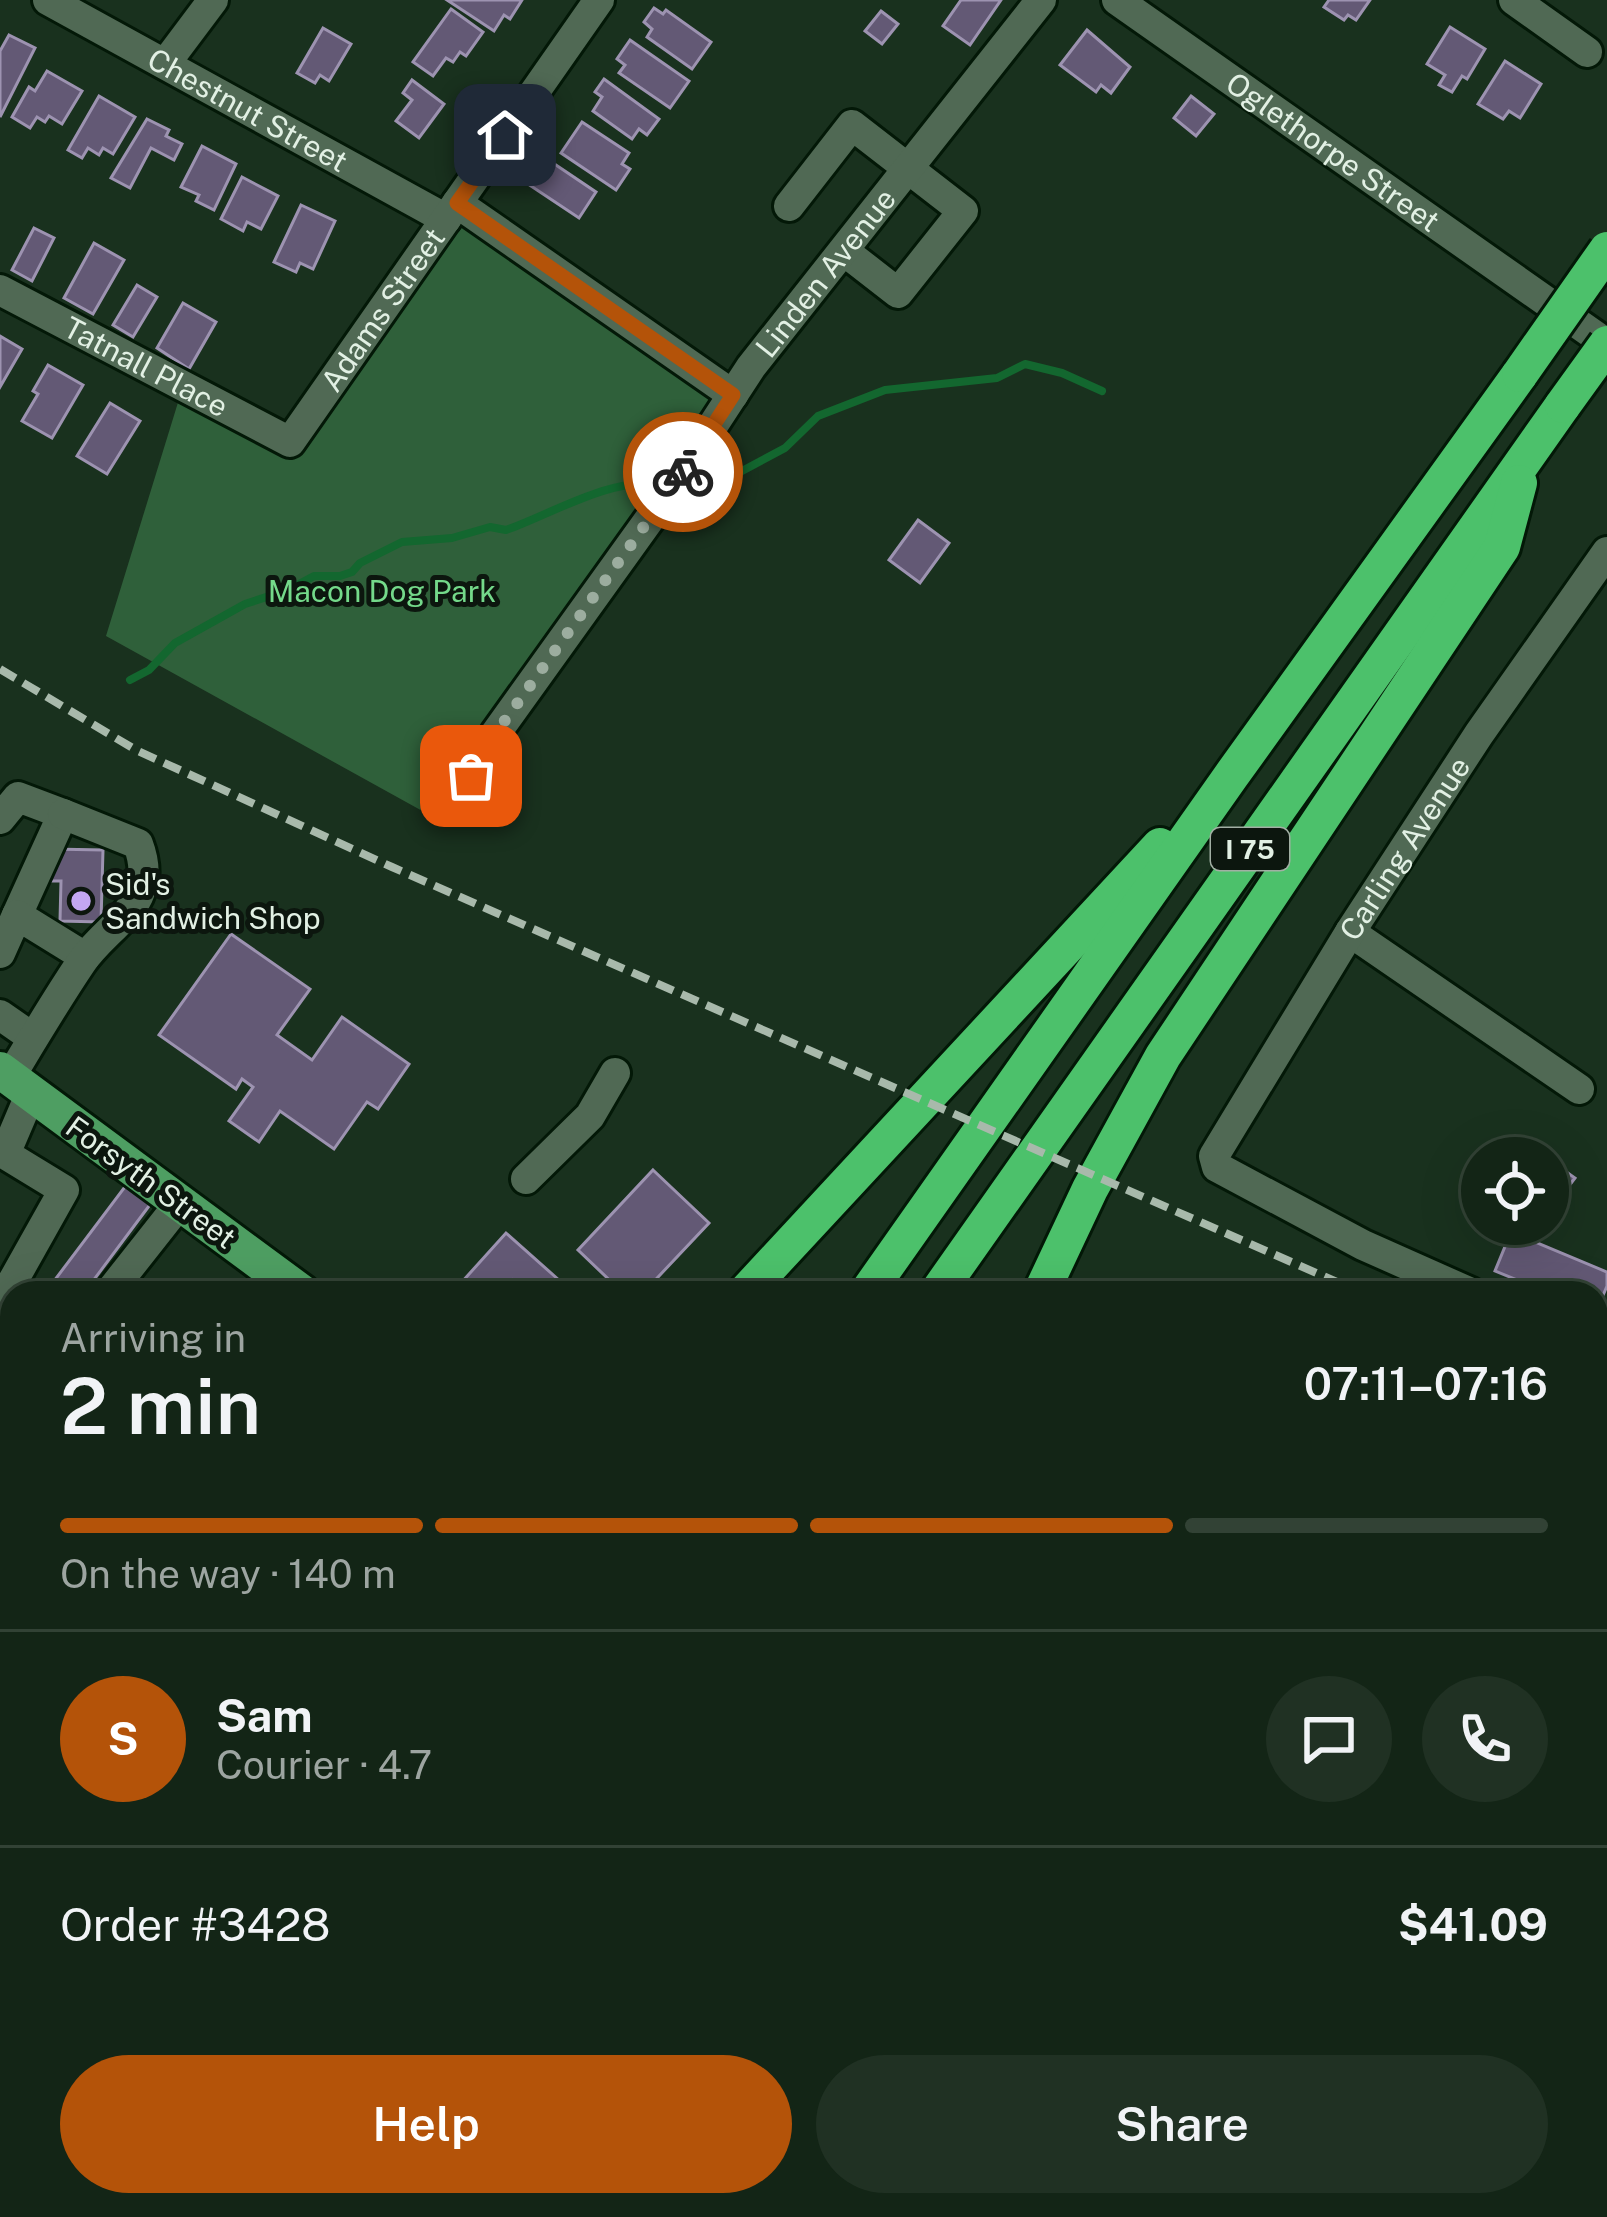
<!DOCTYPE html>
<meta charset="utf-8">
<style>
body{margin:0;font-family:"Public Sans",sans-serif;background:#203123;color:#f1f3f6;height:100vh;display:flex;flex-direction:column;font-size:45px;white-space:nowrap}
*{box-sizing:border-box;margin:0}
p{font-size:39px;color:#9da5a1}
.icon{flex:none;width:66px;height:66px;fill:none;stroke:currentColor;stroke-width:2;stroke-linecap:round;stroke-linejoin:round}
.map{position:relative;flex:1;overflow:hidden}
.drawer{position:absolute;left:0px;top:1281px;width:1608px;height:936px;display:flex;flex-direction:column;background:#132516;border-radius:36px 36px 0 0;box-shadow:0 12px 48px #0002,0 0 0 3px #324235}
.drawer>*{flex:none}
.controls{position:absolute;left:1461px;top:1137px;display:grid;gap:24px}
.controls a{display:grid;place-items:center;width:108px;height:108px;border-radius:50%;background:#132516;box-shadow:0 12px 48px #0002,0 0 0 3px #324235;font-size:60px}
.pin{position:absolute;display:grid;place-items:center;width:102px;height:102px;color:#fff;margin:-51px;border-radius:24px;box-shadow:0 6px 18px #0006}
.courier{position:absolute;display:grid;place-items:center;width:120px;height:120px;margin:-60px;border:9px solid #b45309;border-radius:50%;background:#fff;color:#222;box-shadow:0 3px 15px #0007}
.summary em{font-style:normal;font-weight:600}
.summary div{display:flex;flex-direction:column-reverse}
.summary{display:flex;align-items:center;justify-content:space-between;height:204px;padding:0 60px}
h1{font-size:78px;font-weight:600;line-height:90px}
.bar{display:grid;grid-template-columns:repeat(4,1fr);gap:18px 12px;align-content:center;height:144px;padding:0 60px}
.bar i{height:15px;border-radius:9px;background:#324235}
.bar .on{background:#b45309}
.bar p{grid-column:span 4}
.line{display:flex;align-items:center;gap:30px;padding:0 60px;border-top:3px solid #324235}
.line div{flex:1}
.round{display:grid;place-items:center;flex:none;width:126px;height:126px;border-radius:63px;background:#203123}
.primary-button{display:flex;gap:24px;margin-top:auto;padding:24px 60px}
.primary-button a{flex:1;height:138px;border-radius:72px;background:#b45309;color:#fff;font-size:48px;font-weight:600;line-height:138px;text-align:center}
.primary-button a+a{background:#203123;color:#f1f3f6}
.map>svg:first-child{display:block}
.green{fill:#2f603a}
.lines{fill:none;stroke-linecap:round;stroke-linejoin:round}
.stream{stroke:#13672f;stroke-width:8}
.building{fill:#635975;stroke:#9d93b1;stroke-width:3}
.minor-tunnel{stroke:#374e3c;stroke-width:30;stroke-dasharray:30 15;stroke-linecap:butt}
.minor-casing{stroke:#031807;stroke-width:36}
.major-casing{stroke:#031807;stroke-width:42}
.highway-casing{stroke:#031807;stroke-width:42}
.minor{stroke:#506954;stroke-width:30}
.major{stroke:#4e9e62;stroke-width:36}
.highway{stroke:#4cc16b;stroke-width:36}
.rail{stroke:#a8b9ab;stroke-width:8;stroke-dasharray:18 9;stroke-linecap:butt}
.highway-bridge-casing{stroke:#031807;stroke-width:42;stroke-linecap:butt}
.highway-bridge{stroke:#4cc16b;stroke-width:36}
.done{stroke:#9cad9f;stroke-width:12;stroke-dasharray:0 21.6}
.route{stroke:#b45309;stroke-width:15}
.poi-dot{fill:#c3a7f2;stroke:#0c160e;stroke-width:4.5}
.labels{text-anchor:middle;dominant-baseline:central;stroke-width:10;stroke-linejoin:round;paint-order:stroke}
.shield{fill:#0c160e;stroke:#a2afa4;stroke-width:3}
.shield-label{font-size:27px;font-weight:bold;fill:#e2f0e4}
.street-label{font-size:30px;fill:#e2f0e4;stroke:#0c160e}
.park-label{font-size:30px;fill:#74d98a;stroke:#0c160e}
.poi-label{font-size:30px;fill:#e2f0e4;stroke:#0c160e;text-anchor:start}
</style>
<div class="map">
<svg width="1607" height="2217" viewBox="0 0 1607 2217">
<rect width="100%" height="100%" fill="#19311e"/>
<!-- green -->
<path class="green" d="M 456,203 L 730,395 L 435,818 L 106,636 L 184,383 L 293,442 Z"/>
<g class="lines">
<!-- stream -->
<g class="stream">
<path d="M 698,482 L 742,471 L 785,448 L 818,416 L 885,390 L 997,378 L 1025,364 L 1062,373 L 1102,391"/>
<path d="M 130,680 L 149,670 L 175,643 L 245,604 L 288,590 L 314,576 L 340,576 L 352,572 L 360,563 L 402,542 L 452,538 L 490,527 L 506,530 C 549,515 612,477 654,485"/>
</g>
</g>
<!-- building -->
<g class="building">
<path d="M 447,0 L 522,0 L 510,19 L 504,15 L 494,31 Z"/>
<path d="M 961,0 L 1001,0 L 970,45 L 943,26 Z"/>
<path d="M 1329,0 L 1370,0 L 1356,20 L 1348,15 L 1344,20 L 1324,7 Z"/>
<path d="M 654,8 L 663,14 L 666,10 L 711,42 L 692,69 L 647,37 L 652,29 L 644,22 Z"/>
<path d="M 451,9 L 483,32 L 466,56 L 460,52 L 453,62 L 446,58 L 433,76 L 413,62 Z"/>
<path d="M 881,11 L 898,24 L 882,44 L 865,31 Z"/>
<path d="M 1450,27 L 1485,49 L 1467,79 L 1462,76 L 1452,92 L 1439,85 L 1445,75 L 1427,64 Z"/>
<path d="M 323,28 L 351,44 L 329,81 L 320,75 L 315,83 L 297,73 Z"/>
<path d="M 1087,30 L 1130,67 L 1111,93 L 1101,85 L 1096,92 L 1060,65 Z"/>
<path d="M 9,35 L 35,48 L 0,117 L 0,51 Z"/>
<path d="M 630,40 L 689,81 L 670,108 L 619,73 L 625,65 L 617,59 Z"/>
<path d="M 1505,61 L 1541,84 L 1520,118 L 1509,111 L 1503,119 L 1478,104 Z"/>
<path d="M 47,71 L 82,91 L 62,124 L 49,116 L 45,122 L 37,117 L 30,128 L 12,117 L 29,87 L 35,91 Z"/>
<path d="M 604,79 L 659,119 L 647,135 L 639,129 L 632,139 L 593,111 L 602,97 L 595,92 Z"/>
<path d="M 412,80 L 444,104 L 419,138 L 396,121 L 412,100 L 403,93 Z"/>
<path d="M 99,96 L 135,117 L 113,154 L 103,148 L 99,155 L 88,148 L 82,158 L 68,150 Z"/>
<path d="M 1191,96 L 1214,114 L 1196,136 L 1174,118 Z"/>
<path d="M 147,119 L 169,130 L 166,136 L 182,144 L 174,160 L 151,148 L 130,188 L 111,178 Z"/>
<path d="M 582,122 L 629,153 L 622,164 L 630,169 L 616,190 L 561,153 Z"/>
<path d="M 202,146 L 236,164 L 214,210 L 196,201 L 199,195 L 181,187 Z"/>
<path d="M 550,161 L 596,192 L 579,218 L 528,184 Z"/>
<path d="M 242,177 L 278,196 L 261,229 L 247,222 L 243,231 L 221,219 Z"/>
<path d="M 301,205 L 335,221 L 313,269 L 300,263 L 296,272 L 274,262 Z"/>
<path d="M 34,228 L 54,238 L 32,281 L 12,270 Z"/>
<path d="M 94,243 L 124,260 L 93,314 L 64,298 Z"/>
<path d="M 137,285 L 157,297 L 133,337 L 113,325 Z"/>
<path d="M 183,303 L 216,322 L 189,369 L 157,348 Z"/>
<path d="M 0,336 L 22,349 L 0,387 Z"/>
<path d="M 48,365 L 83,385 L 52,438 L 22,421 L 38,394 L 33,391 Z"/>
<path d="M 110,403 L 140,421 L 107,474 L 77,456 Z"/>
<path d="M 918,520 L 949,543 L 920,583 L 889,560 Z"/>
<path d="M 51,849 L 103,850 L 101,922 L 60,921 L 61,881 L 50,881 Z"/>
<path d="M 231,934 L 310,989 L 277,1035 L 312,1060 L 342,1017 L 409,1064 L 378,1109 L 367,1102 L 334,1149 L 280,1111 L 259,1142 L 229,1121 L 253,1087 L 242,1079 L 236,1089 L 159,1035 Z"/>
<path d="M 1548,1159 L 1575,1178 L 1549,1212 L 1548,1212 Z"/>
<path d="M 653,1170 L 709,1223 L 643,1293 L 623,1293 L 578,1250 Z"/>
<path d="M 127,1184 L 152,1202 L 84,1293 L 45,1293 Z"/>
<path d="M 1511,1232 L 1607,1272 L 1607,1286 L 1596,1312 L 1596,1293 L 1549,1293 L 1495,1271 Z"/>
<path d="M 506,1233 L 560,1281 L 549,1293 L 528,1293 L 513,1280 L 502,1293 L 452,1293 Z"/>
<path d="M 0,1559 L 12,1568 L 12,1667 L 0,1682 Z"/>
<path d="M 1602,1596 L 1607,1599 L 1607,1679 L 1596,1695 L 1596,1606 Z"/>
<path d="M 1139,2205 L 1245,2205 L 1240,2217 L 1163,2217 Z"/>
</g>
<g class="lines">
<!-- minor-tunnel -->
<path class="minor-tunnel" d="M 1221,2205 L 1242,2213"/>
<defs>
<g id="minor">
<path id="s1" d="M 48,0 L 446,219"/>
<path id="s2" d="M 1117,0 L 1607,344"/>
<path d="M 1514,0 L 1587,52"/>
<path d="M 165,64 L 213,0"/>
<path d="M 457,203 L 733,395"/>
<path d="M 789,206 L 852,125 L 963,211 L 898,293 L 844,251"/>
<path id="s3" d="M 0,290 L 290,442 L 599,0"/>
<path id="s4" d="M 470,793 L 471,776 L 496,733 L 674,485 L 751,367 L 1041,0"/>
<path d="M 0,819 L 18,797 L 63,814 L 17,915"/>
<path d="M 1350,932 L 1579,1089"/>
<path d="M 0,953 L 17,915 L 85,957"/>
<path d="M 0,1015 L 33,1038"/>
<path d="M 10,1077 C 33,1039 56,1000 81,963 C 108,923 161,905 138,844 L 63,814"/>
<path d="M 526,1179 L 590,1116 L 615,1073"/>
<path d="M 109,1293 L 180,1203"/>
<path id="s5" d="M 1471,1293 L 1363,1245 L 1217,1167 L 1214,1156 L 1350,932 L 1479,734 L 1607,552"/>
<path d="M 0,1304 L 64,1190 L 5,1154 L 31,1093"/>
<path d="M 1596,1349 L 1607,1353"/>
<path d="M 0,1430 L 12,1415"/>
<path d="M 1596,1734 L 1607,1742"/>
<path d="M 0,1750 L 5,1745"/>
<path d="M 0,1852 L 12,1836"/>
<path d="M 0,2036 L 12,2040"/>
<path d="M 8,2137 L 12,2118"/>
<path d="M 1090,2205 L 1128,2217"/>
<path d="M 648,2217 L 651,2205"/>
<path d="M 1246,2217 L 1251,2205"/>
</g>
<g id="major">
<path d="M 0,1070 L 302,1293"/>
<path d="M 0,1953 L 12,1956"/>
<path d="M 915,2205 L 961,2217"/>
<path d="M 1357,2205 L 1371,2217"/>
</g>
<g id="highway">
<path d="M 745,1293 L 1160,846"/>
<path d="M 867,1293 L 1231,776 L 1520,374"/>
<path d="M 937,1293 L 1563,405"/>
<path d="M 1041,1293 L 1090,1189 L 1163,1056 L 1502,547 L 1519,483"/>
<path d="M 59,2217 L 68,2205"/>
<path d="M 218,2217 L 227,2205"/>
<path d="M 286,2217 L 294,2205"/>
<path d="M 504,2217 L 514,2205"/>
</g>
</defs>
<!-- minor casing -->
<use href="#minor" class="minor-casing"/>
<!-- major casing -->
<use href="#major" class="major-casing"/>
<!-- highway casing -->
<use href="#highway" class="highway-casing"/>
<!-- minor -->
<use href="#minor" class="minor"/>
<!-- major -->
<use href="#major" class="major"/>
<!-- highway -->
<use href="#highway" class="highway"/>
<!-- rail -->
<g class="rail">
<path d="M 0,669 L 136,750 L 392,867 L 1362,1293"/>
<path d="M 1596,1398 L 1607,1403"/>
</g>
<defs>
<g id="highway-bridge">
<path d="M 1520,374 L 1607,250"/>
<path d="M 1563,405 L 1607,344"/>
</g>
</defs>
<!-- highway-bridge casing -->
<use href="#highway-bridge" class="highway-bridge-casing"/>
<!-- highway-bridge -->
<use href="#highway-bridge" class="highway-bridge"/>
</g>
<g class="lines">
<!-- done -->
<path class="done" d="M 471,776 L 496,733 L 683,472"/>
<!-- route -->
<path class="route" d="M 505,135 L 457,203 L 733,395 L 683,472"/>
</g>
<!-- markers -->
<circle class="poi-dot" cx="81" cy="901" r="12"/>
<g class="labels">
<!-- shield labels -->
<rect class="shield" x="1211" y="828" width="78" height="42" rx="9"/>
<g class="shield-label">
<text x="1250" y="849">I 75</text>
</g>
<!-- street labels -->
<g class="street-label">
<text stroke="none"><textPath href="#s1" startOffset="228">Chestnut Street</textPath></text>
<text stroke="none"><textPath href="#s2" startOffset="264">Oglethorpe Street</textPath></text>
<text stroke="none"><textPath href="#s4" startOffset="633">Linden Avenue</textPath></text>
<text stroke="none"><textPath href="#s3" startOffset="489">Adams Street</textPath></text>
<text stroke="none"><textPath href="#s3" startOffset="165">Tatnall Place</textPath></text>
<text stroke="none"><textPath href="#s5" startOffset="657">Carling Avenue</textPath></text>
<text transform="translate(151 1182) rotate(36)">Forsyth Street</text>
</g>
<!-- park labels -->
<g class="park-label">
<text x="382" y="591">Macon Dog Park</text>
</g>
<!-- poi labels -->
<g class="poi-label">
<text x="105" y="884">Sid's<tspan x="105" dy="34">Sandwich Shop</tspan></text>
</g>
</g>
</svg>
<div class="controls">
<a><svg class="icon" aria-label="locate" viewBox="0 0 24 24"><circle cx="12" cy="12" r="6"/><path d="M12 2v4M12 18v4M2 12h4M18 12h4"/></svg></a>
</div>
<div class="pin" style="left:471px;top:776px;background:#ea580c"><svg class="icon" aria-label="bag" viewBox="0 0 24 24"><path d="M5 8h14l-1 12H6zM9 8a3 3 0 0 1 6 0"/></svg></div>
<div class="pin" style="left:505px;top:135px;background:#1f2937"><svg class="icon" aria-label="home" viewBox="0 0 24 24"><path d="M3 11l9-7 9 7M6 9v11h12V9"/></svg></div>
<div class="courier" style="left:683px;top:472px"><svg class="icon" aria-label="bike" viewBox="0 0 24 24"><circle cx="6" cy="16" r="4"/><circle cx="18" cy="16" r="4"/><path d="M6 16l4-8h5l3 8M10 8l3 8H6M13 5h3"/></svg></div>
<section class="drawer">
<div class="summary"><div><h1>2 min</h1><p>Arriving in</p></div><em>07:11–07:16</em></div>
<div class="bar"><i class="on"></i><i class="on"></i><i class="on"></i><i></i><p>On the way · 140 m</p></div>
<div class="line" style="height:216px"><b class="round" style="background:#b45309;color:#fff">S</b><div><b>Sam</b><p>Courier · 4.7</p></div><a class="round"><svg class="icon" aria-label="chat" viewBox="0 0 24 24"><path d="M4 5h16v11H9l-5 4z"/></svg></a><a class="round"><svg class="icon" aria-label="phone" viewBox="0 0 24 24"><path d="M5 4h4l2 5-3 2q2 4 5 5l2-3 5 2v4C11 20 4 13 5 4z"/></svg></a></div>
<div class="line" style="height:156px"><div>Order #3428</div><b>$41.09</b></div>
<div class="primary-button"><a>Help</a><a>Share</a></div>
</section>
</div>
